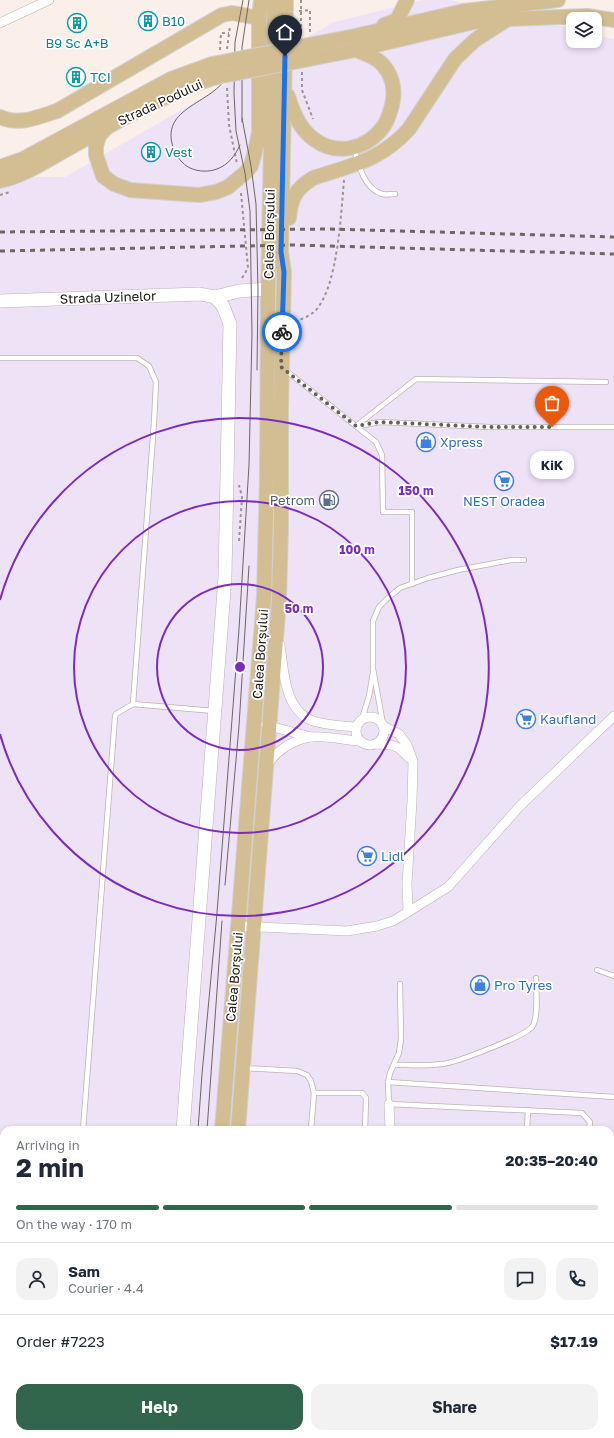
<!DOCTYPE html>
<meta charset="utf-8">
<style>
body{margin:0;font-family:"Golos Text",sans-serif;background:#f2f2f3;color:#1f2937;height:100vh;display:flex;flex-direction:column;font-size:15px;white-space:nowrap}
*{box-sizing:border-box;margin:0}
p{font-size:13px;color:#747a83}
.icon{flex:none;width:22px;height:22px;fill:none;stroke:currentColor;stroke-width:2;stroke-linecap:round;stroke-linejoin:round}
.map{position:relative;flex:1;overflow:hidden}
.side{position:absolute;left:0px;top:1126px;width:614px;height:312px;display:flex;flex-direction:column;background:#fff;border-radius:12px 12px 0 0;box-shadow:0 2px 6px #0003}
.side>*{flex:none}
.buttons{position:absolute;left:566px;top:12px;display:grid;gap:8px}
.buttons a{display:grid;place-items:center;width:36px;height:36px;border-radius:8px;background:#fff;box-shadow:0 2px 6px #0003;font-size:20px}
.pin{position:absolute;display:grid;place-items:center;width:34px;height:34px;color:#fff;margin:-41px -17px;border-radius:50% 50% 50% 0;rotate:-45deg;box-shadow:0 0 4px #0007}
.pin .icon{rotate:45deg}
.courier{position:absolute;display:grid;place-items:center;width:40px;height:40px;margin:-20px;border:3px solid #1a73e8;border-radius:50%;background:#fff;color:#222;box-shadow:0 1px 5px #0007}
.bubble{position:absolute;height:28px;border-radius:12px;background:#fff;box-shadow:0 2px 6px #0003;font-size:13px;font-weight:700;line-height:28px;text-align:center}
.summary em{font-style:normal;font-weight:700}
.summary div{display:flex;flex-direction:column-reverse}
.summary{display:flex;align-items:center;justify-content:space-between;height:68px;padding:0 16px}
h1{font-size:26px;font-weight:700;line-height:30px}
.bar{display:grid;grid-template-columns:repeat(4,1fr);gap:6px 4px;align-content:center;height:48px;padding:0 16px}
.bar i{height:5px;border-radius:3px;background:#e0e1e3}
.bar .on{background:#32664c}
.bar p{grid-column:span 4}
.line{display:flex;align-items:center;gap:10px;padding:0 16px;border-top:1px solid #e0e1e3}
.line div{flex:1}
.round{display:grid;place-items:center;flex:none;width:42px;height:42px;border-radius:12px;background:#f2f2f3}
.action{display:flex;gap:8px;margin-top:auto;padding:8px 16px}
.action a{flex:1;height:46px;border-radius:12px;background:#32664c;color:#fff;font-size:16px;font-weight:700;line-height:46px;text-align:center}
.action a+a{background:#f2f2f3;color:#1f2937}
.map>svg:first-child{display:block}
.industrial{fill:#eee2f7;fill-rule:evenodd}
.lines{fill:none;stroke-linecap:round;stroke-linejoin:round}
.lane-casing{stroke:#bcb2ac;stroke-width:6}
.street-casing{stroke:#bcb2ac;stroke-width:10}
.secondary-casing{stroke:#bcb2ac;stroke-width:14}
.primary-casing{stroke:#d1d0cf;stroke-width:16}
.path{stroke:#9b938f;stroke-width:2;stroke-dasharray:3 3;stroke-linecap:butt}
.lane{stroke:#fff;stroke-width:4.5}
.street{stroke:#fff;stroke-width:9}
.secondary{stroke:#fff;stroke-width:13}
.primary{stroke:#d3be94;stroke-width:14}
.tram{stroke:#6d6663;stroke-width:1}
.rail{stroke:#6d6663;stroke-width:3;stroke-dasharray:5 5;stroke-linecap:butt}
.primary-bridge-casing{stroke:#d1d0cf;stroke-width:16;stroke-linecap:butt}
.primary-bridge{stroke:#d3be94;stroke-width:14}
.done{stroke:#66605d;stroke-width:4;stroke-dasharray:0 7.2}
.route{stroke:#1a73e8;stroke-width:5}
.ring{fill:none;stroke:#7b2cbf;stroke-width:2}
.labels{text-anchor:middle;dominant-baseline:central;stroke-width:3.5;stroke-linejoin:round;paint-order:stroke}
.culture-label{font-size:13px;fill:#0d838f;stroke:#fff;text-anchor:start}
.street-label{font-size:13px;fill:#171311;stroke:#fff}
.shop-label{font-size:13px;fill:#366cbe;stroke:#fff;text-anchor:start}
.service-label{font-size:13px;fill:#4e5e75;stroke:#fff;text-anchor:end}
.centre{fill:#7b2cbf;stroke:#fff;stroke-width:2}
.ring-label{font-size:12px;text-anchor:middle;font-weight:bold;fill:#7b2cbf;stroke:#fff;stroke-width:3.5;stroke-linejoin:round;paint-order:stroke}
</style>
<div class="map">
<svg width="614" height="1438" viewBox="0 0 614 1438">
<rect width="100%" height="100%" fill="#faefe9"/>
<!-- industrial -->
<path class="industrial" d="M 423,0 L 450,0 L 573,29 L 573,41 L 595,41 L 595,35 L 614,39 L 614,1438 L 0,1438 L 0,177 L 65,177 L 334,22 ZM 4,1130 L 610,1130 L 610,1434 L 4,1434 Z"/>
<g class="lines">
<defs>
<g id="lane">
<path d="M 354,148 C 358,163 364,189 382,194 C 386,195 390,194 395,194"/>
<path d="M 0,358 L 137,358 L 149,366 L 156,382 L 154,423 L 133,704 L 214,711"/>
<path d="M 284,369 L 376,442 L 382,455 L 383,512 L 412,512 L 412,584"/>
<path d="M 356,426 L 416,379 L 606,382"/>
<path d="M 358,426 L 380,422 L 489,427 L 614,427"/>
<path d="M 362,719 L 369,696 L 373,673"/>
<path d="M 383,724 L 373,669 L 373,621 L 379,607 L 388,598 L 400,588 L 428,578 L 458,570 L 511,560 L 524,560"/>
<path d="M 597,970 L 614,976"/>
<path d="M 400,984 L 401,1039 L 399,1053 L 390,1073 L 388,1082 L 389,1104 L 582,1113 L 590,1122 L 589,1130"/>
<path d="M 394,1065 C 410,1065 427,1066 442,1064 C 456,1063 525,1036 532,1027 C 539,1018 536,990 536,978"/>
<path d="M 244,1068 L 297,1071 L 307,1075 L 311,1081 L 314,1093 L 311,1130"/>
<path d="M 388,1082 L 614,1097"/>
<path d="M 314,1093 L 362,1093 L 366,1098 L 365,1130"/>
<path d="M 83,1130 L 115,717 L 116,714 L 133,704"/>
<path d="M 527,1130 L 528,1110"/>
<path d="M 610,1286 L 614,1289"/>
<path d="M 0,1330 L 4,1331"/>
<path d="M 610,1356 L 614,1357"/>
<path d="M 0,1377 L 4,1378"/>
<path d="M 123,1438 L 123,1434"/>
<path d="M 263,1438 L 264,1434"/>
<path d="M 331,1438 L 331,1434"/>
<path d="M 514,1438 L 514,1434"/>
</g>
<g id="street">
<path d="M 0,23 L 49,0"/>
<path d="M 280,645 C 284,671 284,710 313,721 C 326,725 342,726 356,727"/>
<circle cx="370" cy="731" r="14"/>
<path d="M 266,725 L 311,737"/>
<path d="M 383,726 L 399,734 L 407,745 L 413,761 L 412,801 L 407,884 L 408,912"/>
<path d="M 376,744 C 394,745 397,744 409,758"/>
<path d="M 267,765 C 277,750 293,740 310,737 C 323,735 346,740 359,741"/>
<path d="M 238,926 L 347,931 L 377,926 L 393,921 L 408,912 L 448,887 L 520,806 L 614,716"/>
<path d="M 389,1104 L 390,1130"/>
<path d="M 390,1434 L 391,1438"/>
<path d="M 161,1438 L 161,1434"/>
</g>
<g id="secondary">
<path d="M 0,301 L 200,294 L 215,297 L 239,291 L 268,289"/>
<path d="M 183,1130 L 225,577 L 230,324 L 223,306 L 215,297"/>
</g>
<g id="primary">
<path d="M 261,0 L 259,18 L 259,132 L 261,141"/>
<path d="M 384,25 L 397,20 L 407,0"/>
<path d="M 355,36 L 464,11 L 558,0"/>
<path d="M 355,50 L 474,22 L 508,19 L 587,16 L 614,20"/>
<path d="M 288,96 C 293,113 300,130 315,140 C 337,156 367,149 383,127 C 388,121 390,112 392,105 C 396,89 392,73 380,62 C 373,56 364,53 355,50"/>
<path d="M 0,117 C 18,126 38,117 57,111 L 222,15 L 232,13 L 259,18"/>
<path d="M 108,126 L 99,136 L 96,146 L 96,155 L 103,176 L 114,184 L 130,190 L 199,195 L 216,192 L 228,187 L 245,173 L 251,166 L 255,152 L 259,132"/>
<path d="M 0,167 L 23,159 L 171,79 L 212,64"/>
<path d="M 0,181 C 26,175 49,159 71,147 C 96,133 121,119 147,106 C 170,95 192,84 217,77"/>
<path d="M 289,218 C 291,197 296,189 313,178 C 352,165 380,161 409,129 L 455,59 L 475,40 L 508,19"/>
<path d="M 222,1130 L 264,596 L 267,474 L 268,289 L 274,0"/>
<path d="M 238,1130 L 279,600 L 281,529 L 281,409 L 284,272 L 281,252 L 286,0"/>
<path d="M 200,1438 L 200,1434"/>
<path d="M 215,1438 L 216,1434"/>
</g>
</defs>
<!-- lane casing -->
<use href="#lane" class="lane-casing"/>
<!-- street casing -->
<use href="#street" class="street-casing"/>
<!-- secondary casing -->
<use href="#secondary" class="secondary-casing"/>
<!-- primary casing -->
<use href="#primary" class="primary-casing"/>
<!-- path -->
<g class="path">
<path d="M 301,0 L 301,35"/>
<path d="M 299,11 L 310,10 L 310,32"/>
<path d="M 227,49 L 230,26"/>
<path d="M 220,50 L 221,33 L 229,33"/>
<path d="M 302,72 L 302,90 L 313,119"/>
<path d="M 227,88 L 229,125 L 237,164"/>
<path d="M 241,193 L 248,268 L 242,278"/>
<path d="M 0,195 L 10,192"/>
<path d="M 295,322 C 302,319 310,316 316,310 C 338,285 341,213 344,180"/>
<path d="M 239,541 L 242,497 L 239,485"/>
</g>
<!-- lane -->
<use href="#lane" class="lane"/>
<!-- street -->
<use href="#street" class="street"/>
<!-- secondary -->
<use href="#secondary" class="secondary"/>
<!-- primary -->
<use href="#primary" class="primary"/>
<!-- tram -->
<g class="tram">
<path d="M 231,67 C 223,104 159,103 173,147 C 176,156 182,164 190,168 C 199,172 209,172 217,169 C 228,165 235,156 240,145"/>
<path d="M 242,118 L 251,166 L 256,204 L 258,289 L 257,370"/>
<path d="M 242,122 L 242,47 L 249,0"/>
<path d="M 225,885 L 239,726 L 249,566"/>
<path d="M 198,1130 L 202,1074 L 217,913 L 239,629 L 249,465 L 252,334 L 250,211 L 245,173 L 236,131 L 234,93 L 235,42 L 243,0"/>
<path d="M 207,1130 L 222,921"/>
<path d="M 176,1438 L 176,1434"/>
<path d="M 183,1438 L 184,1434"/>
</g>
<!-- rail -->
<g class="rail">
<path d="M 0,232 L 329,229 L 614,237"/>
<path d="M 0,251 L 293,245 L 614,254"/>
</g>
<defs>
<g id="primary-bridge">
<path d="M 212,64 L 355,36"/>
<path d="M 217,77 L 355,50"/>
</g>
</defs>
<!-- primary-bridge casing -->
<use href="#primary-bridge" class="primary-bridge-casing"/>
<!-- primary-bridge -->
<use href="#primary-bridge" class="primary-bridge"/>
</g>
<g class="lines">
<!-- done -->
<path class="done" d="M 282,332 L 281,367 L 356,426 L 380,422 L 489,427 L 552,427"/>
<!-- route -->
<path class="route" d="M 282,332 L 284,272 L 281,252 L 285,56"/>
</g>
<!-- distance rings -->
<g class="ring">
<circle cx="240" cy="667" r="83"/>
<circle cx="240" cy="667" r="166"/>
<path d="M0 600A249 249 0 1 1 0 734"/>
</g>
<!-- icons -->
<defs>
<symbol id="building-ring" viewBox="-11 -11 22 22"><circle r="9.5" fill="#fff" stroke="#0f9aa8" stroke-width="1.5"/><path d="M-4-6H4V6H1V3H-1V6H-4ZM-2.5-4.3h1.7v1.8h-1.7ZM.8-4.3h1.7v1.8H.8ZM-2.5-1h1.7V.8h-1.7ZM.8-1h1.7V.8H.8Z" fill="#0f9aa8"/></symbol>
<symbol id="shop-ring" viewBox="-11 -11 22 22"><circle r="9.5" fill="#fff" stroke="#3f7fe0" stroke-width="1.5"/><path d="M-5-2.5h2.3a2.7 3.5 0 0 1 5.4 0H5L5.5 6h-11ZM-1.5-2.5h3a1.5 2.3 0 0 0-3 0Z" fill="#3f7fe0"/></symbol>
<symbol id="supermarket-ring" viewBox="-11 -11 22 22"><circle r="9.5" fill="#fff" stroke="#3f7fe0" stroke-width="1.5"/><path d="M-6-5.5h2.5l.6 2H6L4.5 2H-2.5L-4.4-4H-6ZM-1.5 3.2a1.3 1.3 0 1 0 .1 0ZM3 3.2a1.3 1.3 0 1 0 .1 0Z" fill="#3f7fe0"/></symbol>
<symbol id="fuel-ring" viewBox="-11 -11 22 22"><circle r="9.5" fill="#fff" stroke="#5c6f8a" stroke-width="1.5"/><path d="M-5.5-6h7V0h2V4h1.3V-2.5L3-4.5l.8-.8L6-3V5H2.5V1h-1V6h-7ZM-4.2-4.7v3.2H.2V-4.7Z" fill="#5c6f8a"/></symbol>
</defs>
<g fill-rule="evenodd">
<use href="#building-ring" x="137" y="10" width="22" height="22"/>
<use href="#building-ring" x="66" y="12" width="22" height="22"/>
<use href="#building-ring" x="65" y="66" width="22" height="22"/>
<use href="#building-ring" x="140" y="141" width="22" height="22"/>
<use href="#shop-ring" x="415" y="431" width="22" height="22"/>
<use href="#supermarket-ring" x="493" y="470" width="22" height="22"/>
<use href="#fuel-ring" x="318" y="489" width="22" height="22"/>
<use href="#supermarket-ring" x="515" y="708" width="22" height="22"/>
<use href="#supermarket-ring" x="356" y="845" width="22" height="22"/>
<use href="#shop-ring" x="469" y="974" width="22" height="22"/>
</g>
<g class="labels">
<!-- culture labels -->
<g class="culture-label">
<text x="162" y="21">B10</text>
<text x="77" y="43" text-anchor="middle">B9 Sc A+B</text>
<text x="90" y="77">TCI</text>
<text x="165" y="152">Vest</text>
</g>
<!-- street labels -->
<g class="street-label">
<text transform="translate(160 102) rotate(-25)">Strada Podului</text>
<text transform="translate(269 234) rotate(-89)">Calea Borșului</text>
<text transform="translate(108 297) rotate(-2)">Strada Uzinelor</text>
<text transform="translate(260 654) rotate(-86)">Calea Borșului</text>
<text transform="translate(234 977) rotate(-85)">Calea Borșului</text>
</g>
<!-- shop labels -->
<g class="shop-label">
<text x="440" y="442">Xpress</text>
<text x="504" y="501" text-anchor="middle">NEST Oradea</text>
<text x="540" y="719">Kaufland</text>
<text x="381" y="856">Lidl</text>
<text x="494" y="985">Pro Tyres</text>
</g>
<!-- service labels -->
<g class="service-label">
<text x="315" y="500">Petrom</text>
</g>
</g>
<circle cx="240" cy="667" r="6" class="centre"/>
<g class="ring-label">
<text x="416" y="495">150 m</text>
<text x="357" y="554">100 m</text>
<text x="299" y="613">50 m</text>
</g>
</svg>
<div class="buttons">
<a><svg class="icon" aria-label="layers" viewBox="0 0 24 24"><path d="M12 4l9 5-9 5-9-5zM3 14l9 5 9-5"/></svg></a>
</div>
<div class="pin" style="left:552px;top:427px;background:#ea580c"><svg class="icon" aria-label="bag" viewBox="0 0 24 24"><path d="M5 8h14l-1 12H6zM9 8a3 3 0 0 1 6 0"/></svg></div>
<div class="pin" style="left:285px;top:56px;background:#1f2937"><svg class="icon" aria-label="home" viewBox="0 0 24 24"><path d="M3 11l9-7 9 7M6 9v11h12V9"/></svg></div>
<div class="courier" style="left:282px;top:332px"><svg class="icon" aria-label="bike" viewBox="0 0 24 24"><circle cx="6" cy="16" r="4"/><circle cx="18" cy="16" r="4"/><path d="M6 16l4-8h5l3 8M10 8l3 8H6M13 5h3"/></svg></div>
<div class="bubble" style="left:530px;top:451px;width:44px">KiK</div>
<section class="side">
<div class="summary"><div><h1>2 min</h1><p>Arriving in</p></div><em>20:35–20:40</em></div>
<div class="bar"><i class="on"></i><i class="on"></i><i class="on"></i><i></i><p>On the way · 170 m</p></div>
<div class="line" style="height:72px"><a class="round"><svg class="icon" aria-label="person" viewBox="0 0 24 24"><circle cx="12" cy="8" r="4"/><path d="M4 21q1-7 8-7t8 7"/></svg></a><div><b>Sam</b><p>Courier · 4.4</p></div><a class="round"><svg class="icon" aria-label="chat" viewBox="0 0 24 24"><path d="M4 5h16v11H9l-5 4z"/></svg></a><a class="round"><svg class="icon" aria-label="phone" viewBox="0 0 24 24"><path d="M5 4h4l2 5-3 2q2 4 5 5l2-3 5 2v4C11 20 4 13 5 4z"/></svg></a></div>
<div class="line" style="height:52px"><div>Order #7223</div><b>$17.19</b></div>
<div class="action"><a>Help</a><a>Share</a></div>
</section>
</div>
